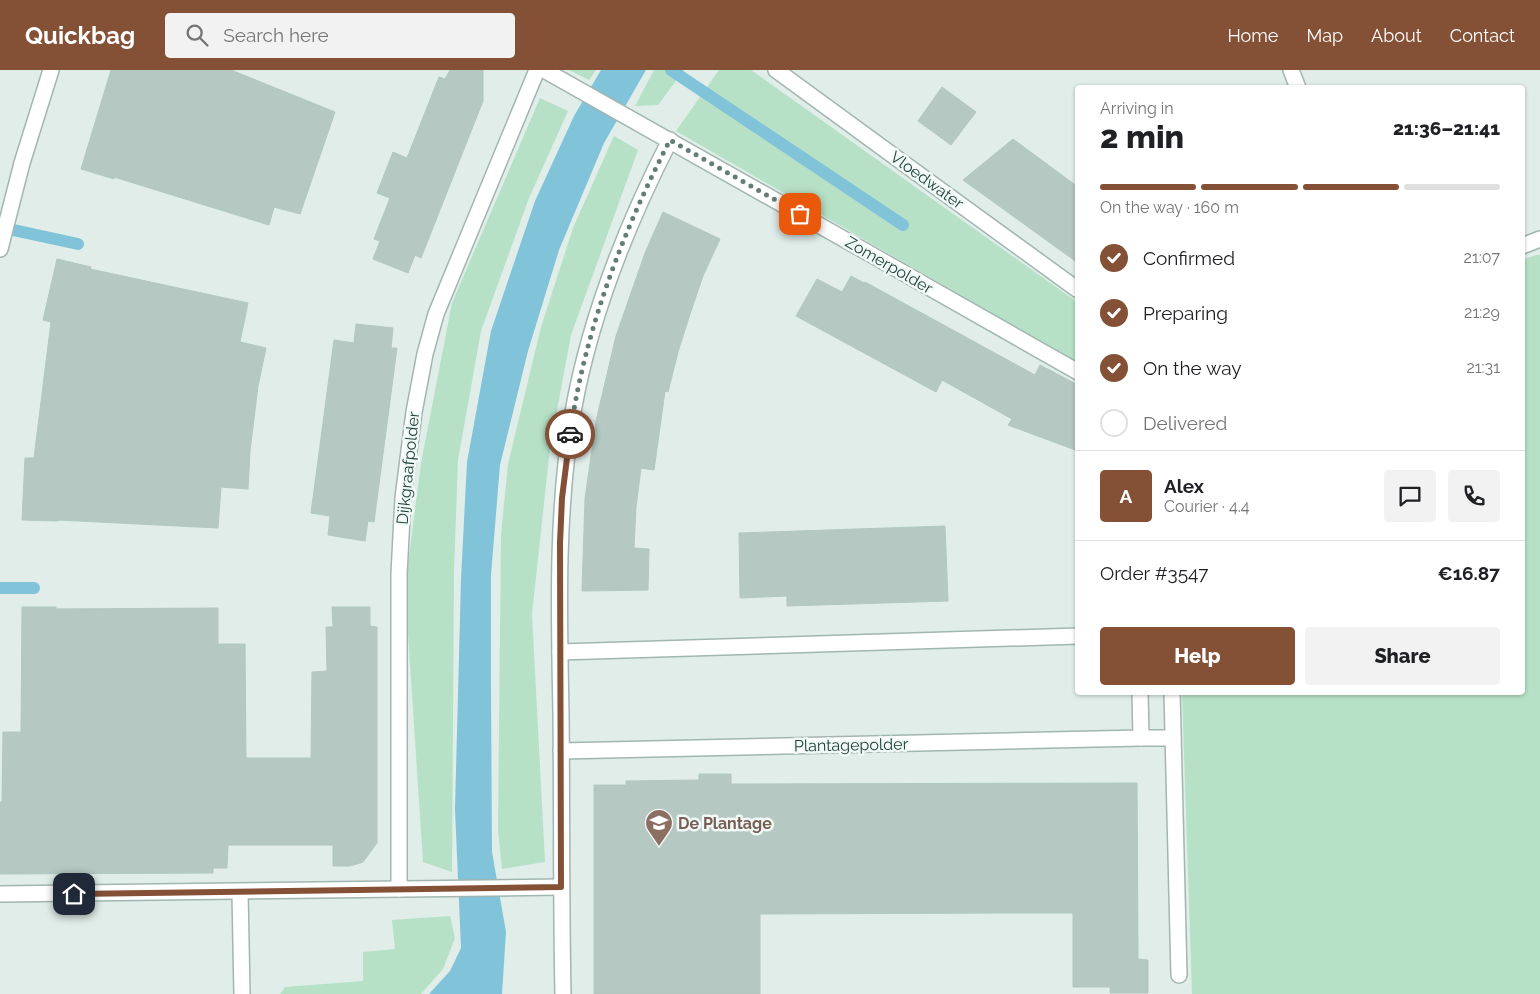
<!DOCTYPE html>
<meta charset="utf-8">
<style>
body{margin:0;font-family:Raleway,sans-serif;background:#f2f2f2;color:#202124;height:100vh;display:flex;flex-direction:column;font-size:19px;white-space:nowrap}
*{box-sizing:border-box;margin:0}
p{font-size:16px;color:#757577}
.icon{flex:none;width:28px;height:28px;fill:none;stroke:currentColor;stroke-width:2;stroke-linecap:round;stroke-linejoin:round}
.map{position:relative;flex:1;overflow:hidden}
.panel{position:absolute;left:1075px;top:15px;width:450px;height:610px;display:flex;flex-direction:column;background:#fff;border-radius:5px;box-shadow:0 1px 4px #0004}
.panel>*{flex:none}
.pin{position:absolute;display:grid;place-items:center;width:42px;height:42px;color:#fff;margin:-21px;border-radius:10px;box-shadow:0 2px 8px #0006}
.courier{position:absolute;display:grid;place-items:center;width:50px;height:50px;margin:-25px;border:4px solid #845036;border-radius:50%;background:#fff;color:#222;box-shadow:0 1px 6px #0007}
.overview em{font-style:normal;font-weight:800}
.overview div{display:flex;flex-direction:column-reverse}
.overview{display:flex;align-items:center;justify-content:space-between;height:85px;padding:0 25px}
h1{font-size:32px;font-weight:800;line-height:38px}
.bar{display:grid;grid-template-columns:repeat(4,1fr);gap:8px 5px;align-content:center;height:60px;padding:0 25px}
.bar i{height:6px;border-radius:4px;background:#e0e0e0}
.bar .on{background:#845036}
.bar p{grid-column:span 4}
.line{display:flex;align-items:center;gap:12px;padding:0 25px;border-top:1px solid #e0e0e0}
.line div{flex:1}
.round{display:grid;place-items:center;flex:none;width:52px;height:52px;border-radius:5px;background:#f2f2f2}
ol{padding:0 25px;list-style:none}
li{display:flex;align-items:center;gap:15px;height:55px}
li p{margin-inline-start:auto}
li .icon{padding:5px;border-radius:50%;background:#845036;color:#fff;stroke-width:4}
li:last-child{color:#757577}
li i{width:28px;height:28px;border:2px solid #e0e0e0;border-radius:50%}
.button{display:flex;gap:10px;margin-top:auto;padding:10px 25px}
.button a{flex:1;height:58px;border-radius:5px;background:#845036;color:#fff;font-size:20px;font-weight:800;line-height:58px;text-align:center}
.button a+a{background:#f2f2f2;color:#202124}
header{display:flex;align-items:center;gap:30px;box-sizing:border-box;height:70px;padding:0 25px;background:#845036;color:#fff}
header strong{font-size:24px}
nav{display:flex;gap:28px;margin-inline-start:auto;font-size:18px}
.search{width:350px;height:45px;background:#f2f2f2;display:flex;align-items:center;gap:12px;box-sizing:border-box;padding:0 18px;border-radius:5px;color:#757577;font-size:19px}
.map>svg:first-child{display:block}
.green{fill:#b6e1c6}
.water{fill:#81c3d9}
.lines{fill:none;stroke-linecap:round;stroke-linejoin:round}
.stream{stroke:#81c3d9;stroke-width:12}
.building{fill:#b5c8c2;stroke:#b2c8c1}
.service-casing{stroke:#a2b6b1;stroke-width:18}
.pedestrian-casing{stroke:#a2b6b1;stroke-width:18}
.minor-casing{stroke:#a2b6b1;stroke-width:18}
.service{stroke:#fff;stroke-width:15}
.pedestrian{stroke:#fff;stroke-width:15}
.minor{stroke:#fff;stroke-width:15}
.done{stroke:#637d77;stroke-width:5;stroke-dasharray:0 9}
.route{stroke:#845036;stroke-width:6}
.labels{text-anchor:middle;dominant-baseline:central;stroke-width:5;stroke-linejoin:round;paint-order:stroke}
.street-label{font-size:16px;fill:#1f403a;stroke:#f1f9f6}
.education-label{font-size:16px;font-weight:bold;fill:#785e54;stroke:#f1f9f6;text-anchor:start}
</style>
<header>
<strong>Quickbag</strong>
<div class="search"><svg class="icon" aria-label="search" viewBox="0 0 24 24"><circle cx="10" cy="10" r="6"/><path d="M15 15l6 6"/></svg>Search here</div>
<nav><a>Home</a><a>Map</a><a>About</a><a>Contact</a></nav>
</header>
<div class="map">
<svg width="1540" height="924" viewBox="0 0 1540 924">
<rect width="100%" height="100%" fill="#e0ede9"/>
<!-- green -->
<g class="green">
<path d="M 569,0 L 596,0 L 589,10 Z"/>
<path d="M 654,0 L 684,0 L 658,35 L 635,36 Z"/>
<path d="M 719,0 L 751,0 L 1077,232 L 1077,292 L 676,61 Z"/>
<path d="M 540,28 L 568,41 L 529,128 L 481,261 L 458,390 L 454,501 L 452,802 L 423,792 L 405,518 L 421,393 L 452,233 Z"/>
<path d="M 614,66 L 638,80 L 571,265 L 550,378 L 532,544 L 545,792 L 502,799 L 498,760 L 501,465 L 508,394 L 541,257 L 573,158 Z"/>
<path d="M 1536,185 L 1540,185 L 1540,924 L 1192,924 L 1182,623 L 1522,622 L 1522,190 Z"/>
<path d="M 450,846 L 455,868 L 443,899 L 421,924 L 280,924 L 285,917 L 363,911 L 363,882 L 395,879 L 392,850 Z"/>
</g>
<!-- water -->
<path class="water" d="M 601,0 L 646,0 L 604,73 L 559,180 L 528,281 L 500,395 L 491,505 L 491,621 L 492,782 L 506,862 L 502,924 L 429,924 L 450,901 L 461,878 L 455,739 L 461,509 L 467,392 L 491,261 L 535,131 L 574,46 Z"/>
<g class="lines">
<!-- stream -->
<g class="stream">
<path d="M 671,0 L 903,155"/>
<path d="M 0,157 L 78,174"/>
<path d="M 0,518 L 34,518"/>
</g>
</g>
<!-- building -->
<g class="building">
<path d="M 111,0 L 231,0 L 335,42 L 300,144 L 274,137 L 269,155 L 114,107 L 114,109 L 81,99 Z"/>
<path d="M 450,0 L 483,0 L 483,31 L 421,188 L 415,185 L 408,203 L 373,189 L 380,171 L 374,169 L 390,128 L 377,123 L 393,82 L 407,88 L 439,7 L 445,9 Z"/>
<path d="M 942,17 L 976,42 L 951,75 L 918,51 Z"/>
<path d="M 1013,69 L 1078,117 L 1078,193 L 963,110 Z"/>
<path d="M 663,142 L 720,169 L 703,206 L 690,244 L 678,282 L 668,322 L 665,321 L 654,400 L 641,398 L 636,437 L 634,478 L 649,479 L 648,520 L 582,521 L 585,429 L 596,351 L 616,266 L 645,183 Z"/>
<path d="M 57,189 L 91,197 L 90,199 L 248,233 L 240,272 L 266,278 L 258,316 L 250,381 L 248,419 L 221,417 L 218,458 L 58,450 L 58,451 L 22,450 L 25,388 L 34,388 L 51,252 L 43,250 Z"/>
<path d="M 851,206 L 864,213 L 865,212 L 1035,305 L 1040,295 L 1078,315 L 1078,381 L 1008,355 L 1012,349 L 942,310 L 936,322 L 796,246 L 817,209 L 842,222 Z"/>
<path d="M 356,254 L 393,258 L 391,278 L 397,278 L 374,452 L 368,451 L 365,471 L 328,465 L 330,446 L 311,443 L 334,270 L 354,273 Z"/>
<path d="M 945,456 L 948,531 L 787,536 L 787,526 L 740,528 L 739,463 Z"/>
<path d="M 22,537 L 56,537 L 56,539 L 218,538 L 218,574 L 245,574 L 246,688 L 311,688 L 312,602 L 327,601 L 326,557 L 333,557 L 332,537 L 370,537 L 370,556 L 377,557 L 377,773 L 363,792 L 350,796 L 333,796 L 333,775 L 228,775 L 227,798 L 213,798 L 213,803 L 0,804 L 0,732 L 2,732 L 3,662 L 21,662 Z"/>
<path d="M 699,704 L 731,704 L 731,714 L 1137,713 L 1138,889 L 1148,890 L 1148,923 L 1110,923 L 1110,917 L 1073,917 L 1073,843 L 1001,843 L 760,844 L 760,924 L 594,924 L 594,715 L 626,715 L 626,711 L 699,710 Z"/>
</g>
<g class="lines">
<defs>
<g id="service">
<path d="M 1172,622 L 1179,905"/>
<path d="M 1141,668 L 1173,668"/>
<path d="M 240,822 L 242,924"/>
</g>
<g id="pedestrian">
<path d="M 917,103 L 1078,220"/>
<path d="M 865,181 L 1078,302"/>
</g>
<g id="minor">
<path d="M 544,0 L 865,181"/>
<path d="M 776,0 L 917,103"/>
<path d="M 1291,0 L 1298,18"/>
<path d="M 1522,176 L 1540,169"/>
<path d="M 0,179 L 22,93 L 51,0"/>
<path d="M 560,582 L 1078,566"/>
<path d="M 561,681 L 1141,668 L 1140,622"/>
<path d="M 399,819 L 399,504 L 403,428 L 414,342 L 425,284 L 436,244 L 537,0"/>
<path d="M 0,824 L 561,817"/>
<path d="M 563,924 C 561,830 562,737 561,643 C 559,543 556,442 573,342 C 590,246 626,156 670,70"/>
</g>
</defs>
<!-- service casing -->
<use href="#service" class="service-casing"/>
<!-- pedestrian casing -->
<use href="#pedestrian" class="pedestrian-casing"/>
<!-- minor casing -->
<use href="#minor" class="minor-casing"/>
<!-- service -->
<use href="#service" class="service"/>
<!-- pedestrian -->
<use href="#pedestrian" class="pedestrian"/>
<!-- minor -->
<use href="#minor" class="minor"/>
</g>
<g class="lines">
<!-- done -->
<path class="done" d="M 570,364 C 585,260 622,163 670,70 L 800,144"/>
<!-- route -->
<path class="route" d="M 74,824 L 561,817 L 560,473 L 562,428 L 570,364"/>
</g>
<!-- icons -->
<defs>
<symbol id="school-pin" viewBox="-11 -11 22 30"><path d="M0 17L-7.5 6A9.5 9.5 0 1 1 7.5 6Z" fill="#8d6e63" stroke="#f1f9f6"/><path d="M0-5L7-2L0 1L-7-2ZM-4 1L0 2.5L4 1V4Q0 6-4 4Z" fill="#fff"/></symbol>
</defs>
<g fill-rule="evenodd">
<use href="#school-pin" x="643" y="737" width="32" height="43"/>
</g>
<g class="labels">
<!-- street labels -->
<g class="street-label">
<text transform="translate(927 110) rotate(36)">Vloedwater</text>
<text transform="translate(889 195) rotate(30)">Zomerpolder</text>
<text transform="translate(408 398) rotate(-84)">Dijkgraafpolder</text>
<text transform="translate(851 675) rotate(-1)">Plantagepolder</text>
</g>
<!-- education labels -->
<g class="education-label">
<text x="678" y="753">De Plantage</text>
</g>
</g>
</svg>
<div class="pin" style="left:800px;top:144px;background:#ea580c"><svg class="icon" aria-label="bag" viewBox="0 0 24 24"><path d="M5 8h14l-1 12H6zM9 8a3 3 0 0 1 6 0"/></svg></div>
<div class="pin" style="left:74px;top:824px;background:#1f2937"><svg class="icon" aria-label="home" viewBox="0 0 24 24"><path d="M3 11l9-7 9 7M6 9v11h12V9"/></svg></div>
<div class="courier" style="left:570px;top:364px"><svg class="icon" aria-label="car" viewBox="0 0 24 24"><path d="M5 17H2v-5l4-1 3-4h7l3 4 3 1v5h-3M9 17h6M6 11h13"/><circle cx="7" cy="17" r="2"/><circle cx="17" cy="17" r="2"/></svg></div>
<section class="panel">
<div class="overview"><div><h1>2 min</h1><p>Arriving in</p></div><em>21:36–21:41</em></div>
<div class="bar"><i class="on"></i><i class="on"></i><i class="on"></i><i></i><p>On the way · 160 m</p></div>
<ol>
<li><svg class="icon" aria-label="check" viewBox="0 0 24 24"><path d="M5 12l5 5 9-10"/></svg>Confirmed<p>21:07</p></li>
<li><svg class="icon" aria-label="check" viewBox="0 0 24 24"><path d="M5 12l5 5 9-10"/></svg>Preparing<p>21:29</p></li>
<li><svg class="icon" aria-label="check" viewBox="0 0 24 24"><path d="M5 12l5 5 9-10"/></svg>On the way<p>21:31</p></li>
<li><i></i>Delivered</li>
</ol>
<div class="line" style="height:90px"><b class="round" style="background:#845036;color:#fff">A</b><div><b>Alex</b><p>Courier · 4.4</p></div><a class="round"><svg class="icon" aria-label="chat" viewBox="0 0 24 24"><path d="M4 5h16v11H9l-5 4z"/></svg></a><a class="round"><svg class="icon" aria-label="phone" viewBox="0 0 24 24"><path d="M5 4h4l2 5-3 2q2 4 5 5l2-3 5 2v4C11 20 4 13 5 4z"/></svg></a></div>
<div class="line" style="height:65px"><div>Order #3547</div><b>€16.87</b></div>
<div class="button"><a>Help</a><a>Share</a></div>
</section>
</div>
